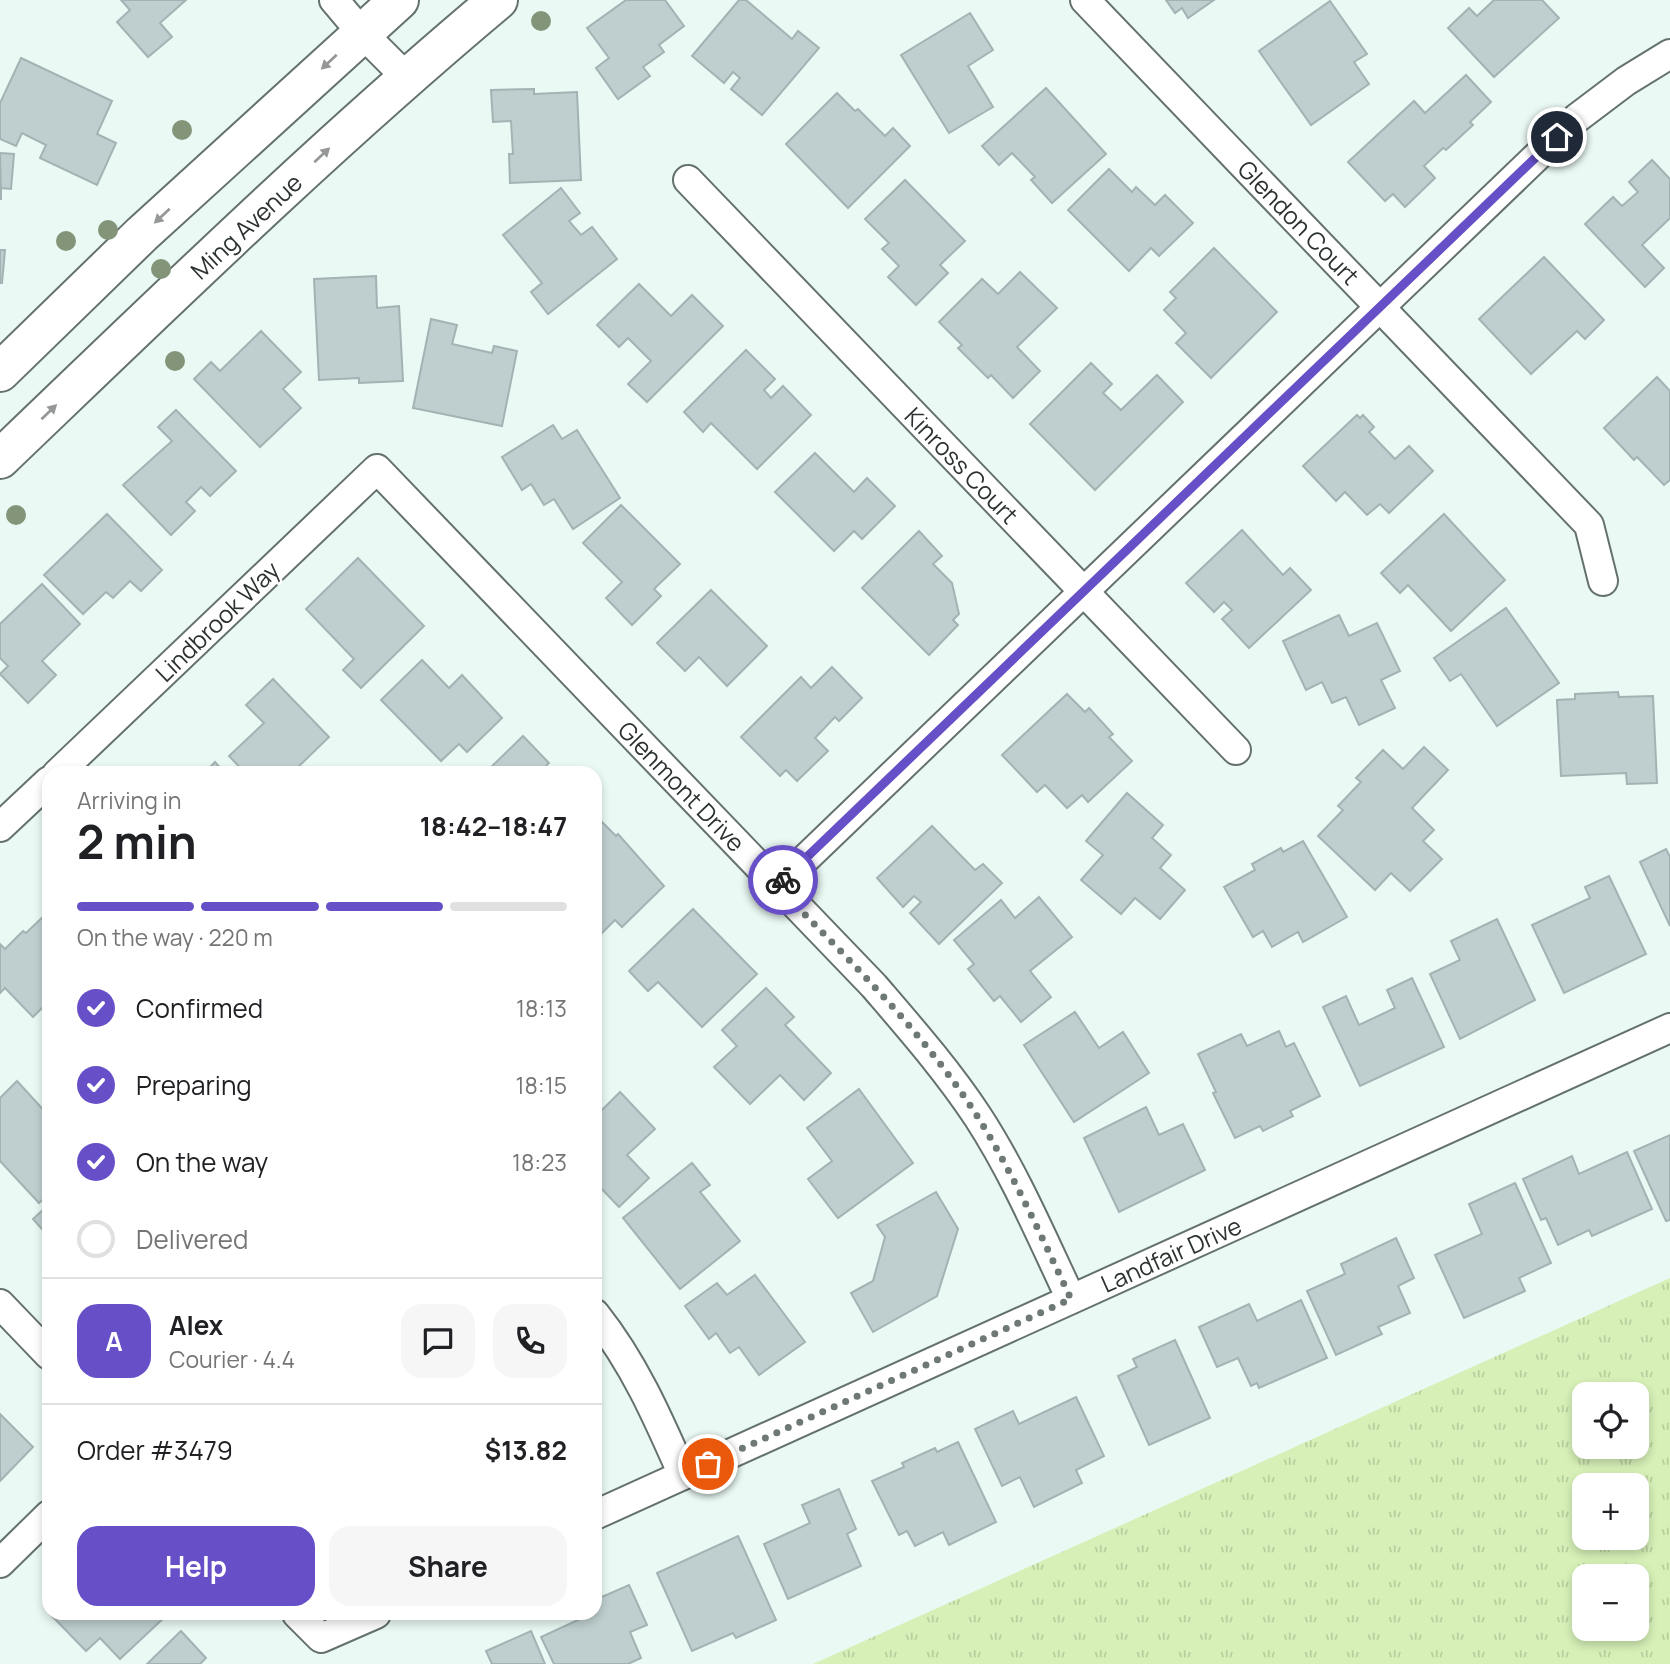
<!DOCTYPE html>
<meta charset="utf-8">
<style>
body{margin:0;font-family:Manrope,sans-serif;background:#f6f6f6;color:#202124;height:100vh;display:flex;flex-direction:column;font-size:26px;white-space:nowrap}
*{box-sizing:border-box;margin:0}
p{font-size:23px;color:#757577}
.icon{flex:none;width:38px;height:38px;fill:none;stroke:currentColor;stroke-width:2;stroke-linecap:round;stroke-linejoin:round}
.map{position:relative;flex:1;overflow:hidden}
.drawer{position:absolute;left:42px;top:766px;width:560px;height:854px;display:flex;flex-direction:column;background:#fff;border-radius:21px;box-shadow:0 4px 10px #0003}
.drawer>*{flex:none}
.buttons{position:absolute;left:1572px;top:1382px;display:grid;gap:14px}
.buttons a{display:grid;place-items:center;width:77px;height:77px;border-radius:14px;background:#fff;box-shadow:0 4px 10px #0003;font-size:35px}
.pin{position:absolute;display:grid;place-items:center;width:60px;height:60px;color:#fff;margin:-30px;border:4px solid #fff;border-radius:50%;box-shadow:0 2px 7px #0007}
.courier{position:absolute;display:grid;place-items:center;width:70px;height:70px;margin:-35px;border:5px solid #674fc8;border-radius:50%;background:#fff;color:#222;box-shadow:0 2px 9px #0007}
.overview em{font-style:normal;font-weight:700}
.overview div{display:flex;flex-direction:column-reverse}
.overview{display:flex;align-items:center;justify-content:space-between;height:119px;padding:0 35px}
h1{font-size:46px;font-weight:700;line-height:52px}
.bar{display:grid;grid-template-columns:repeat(4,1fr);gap:10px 7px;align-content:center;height:84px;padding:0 35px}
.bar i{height:9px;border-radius:5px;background:#e0e0e0}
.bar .selected{background:#674fc8}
.bar p{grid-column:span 4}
.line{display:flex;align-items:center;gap:18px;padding:0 35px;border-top:2px solid #e0e0e0}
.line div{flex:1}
.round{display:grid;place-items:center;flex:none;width:74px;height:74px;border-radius:21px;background:#f6f6f6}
ol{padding:0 35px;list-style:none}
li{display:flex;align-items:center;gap:21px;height:77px}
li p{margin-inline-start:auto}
li .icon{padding:7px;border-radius:50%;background:#674fc8;color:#fff;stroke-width:4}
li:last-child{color:#757577}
li i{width:38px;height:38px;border:4px solid #e0e0e0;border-radius:50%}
.button{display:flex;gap:14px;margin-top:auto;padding:14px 35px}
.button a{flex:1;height:80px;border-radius:21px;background:#674fc8;color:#fff;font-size:28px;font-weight:700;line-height:80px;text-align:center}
.button a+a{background:#f6f6f6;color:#202124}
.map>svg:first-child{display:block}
.grass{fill:url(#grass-tufts);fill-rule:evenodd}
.building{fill:#bfcfcf;stroke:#a3b3b3;stroke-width:2}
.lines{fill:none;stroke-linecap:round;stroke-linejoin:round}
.street-casing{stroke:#64716d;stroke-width:32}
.secondary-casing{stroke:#64716d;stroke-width:42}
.street{stroke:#fff;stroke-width:28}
.secondary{stroke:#fff;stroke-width:38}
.tree{fill:#839479}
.oneway{fill:#969898}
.done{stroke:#6e7875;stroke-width:7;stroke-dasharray:0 12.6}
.route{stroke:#674fc8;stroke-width:9}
.labels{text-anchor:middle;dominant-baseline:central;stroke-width:5;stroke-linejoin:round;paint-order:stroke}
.street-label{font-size:24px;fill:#2c3230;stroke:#fff}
</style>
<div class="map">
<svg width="1670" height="1664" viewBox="0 0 1670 1664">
<defs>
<pattern id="grass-tufts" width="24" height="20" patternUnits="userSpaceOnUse" patternTransform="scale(1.75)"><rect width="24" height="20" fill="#d6f0b7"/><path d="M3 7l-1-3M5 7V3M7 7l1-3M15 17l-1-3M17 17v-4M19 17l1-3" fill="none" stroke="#b8ce9e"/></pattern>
</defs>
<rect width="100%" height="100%" fill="#eaf9f4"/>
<!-- grass -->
<path class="grass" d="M 1670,1278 L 1670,1664 L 813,1664 ZM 1584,1395 L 1636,1395 L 1636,1447 L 1584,1447 ZM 1584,1486 L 1636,1486 L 1636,1538 L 1584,1538 ZM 1584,1577 L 1636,1577 L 1636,1629 L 1584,1629 Z"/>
<!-- building -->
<g class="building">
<path d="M 121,0 L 186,0 L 160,23 L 172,37 L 148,57 L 117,22 L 130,10 Z"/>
<path d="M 626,0 L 665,0 L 684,26 L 659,45 L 664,52 L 643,67 L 650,76 L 618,99 L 596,68 L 609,58 L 587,28 Z"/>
<path d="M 739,0 L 746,0 L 792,39 L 798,31 L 819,48 L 762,115 L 731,89 L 740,78 L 733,72 L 724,83 L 692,56 Z"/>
<path d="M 1166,0 L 1214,0 L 1188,18 L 1182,8 L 1175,13 Z"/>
<path d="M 1494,0 L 1542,0 L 1559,18 L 1494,77 L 1448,28 L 1469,8 L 1477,16 Z"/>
<path d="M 1330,1 L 1367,54 L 1354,62 L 1369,84 L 1311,125 L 1259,51 Z"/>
<path d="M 970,13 L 993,50 L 968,66 L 993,107 L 949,133 L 901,55 Z"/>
<path d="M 21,58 L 112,101 L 97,134 L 116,143 L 97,185 L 40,158 L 46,145 L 22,133 L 16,146 L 0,139 L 0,103 Z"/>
<path d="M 1466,75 L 1491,102 L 1470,122 L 1473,125 L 1446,150 L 1443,148 L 1424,166 L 1435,178 L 1405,207 L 1393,194 L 1385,201 L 1348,162 L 1414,101 L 1425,113 Z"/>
<path d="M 1046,88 L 1106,154 L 1052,203 L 1031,180 L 1035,177 L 1012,153 L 999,165 L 982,146 Z"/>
<path d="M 534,89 L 534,94 L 577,92 L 581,180 L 510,183 L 509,154 L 513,154 L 511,121 L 493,122 L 491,90 Z"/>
<path d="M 837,93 L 855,111 L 858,109 L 885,136 L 893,128 L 910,146 L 848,208 L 786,144 Z"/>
<path d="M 0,153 L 14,154 L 11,189 L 1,188 L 1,200 Z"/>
<path d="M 1652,160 L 1670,179 L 1670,218 L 1642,245 L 1664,268 L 1645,287 L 1585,224 L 1613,197 L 1622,206 L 1638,192 L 1629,182 Z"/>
<path d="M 1109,169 L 1132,192 L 1136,187 L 1155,205 L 1165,195 L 1193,223 L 1159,256 L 1151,248 L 1129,271 L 1068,210 Z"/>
<path d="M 905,180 L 965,241 L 940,265 L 948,273 L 916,305 L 888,277 L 899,266 L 882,249 L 889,243 L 865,219 Z"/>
<path d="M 561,188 L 580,213 L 569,221 L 581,235 L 592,227 L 617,259 L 548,314 L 531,292 L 542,283 L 503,235 Z"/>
<path d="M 1214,248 L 1277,312 L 1211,378 L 1176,343 L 1186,333 L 1164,310 L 1176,298 L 1170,292 Z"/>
<path d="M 0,250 L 5,250 L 2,283 L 0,283 Z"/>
<path d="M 1544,257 L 1604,320 L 1585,339 L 1577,331 L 1531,374 L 1479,319 Z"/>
<path d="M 1020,272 L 1057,308 L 1017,347 L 1040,371 L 1013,398 L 991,375 L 988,378 L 958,348 L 962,345 L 939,322 L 982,279 L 998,294 Z"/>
<path d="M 376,276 L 377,308 L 399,306 L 403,381 L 359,383 L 359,378 L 319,380 L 314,279 Z"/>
<path d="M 639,284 L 671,316 L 692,295 L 723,326 L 647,402 L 628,384 L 651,361 L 628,338 L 619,347 L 597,325 Z"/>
<path d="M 431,319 L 457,325 L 452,344 L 492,353 L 494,346 L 517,351 L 502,426 L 413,408 Z"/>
<path d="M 261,331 L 301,372 L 283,389 L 301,408 L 260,447 L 194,379 L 211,362 L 220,371 Z"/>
<path d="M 746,350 L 775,379 L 764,390 L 771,398 L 783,386 L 811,415 L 757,469 L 711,423 L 703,432 L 684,412 Z"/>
<path d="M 1091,363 L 1112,384 L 1103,393 L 1121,410 L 1157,375 L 1183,402 L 1095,490 L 1030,424 Z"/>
<path d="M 1657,377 L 1670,391 L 1670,480 L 1664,485 L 1637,457 L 1634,460 L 1604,428 Z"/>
<path d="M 176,410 L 236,471 L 210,496 L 201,487 L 186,502 L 195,511 L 171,535 L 123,485 L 172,441 L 158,427 Z"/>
<path d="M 1357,415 L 1360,418 L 1363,415 L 1374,427 L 1369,432 L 1395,459 L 1409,446 L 1433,471 L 1389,513 L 1380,504 L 1367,515 L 1345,492 L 1336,501 L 1303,466 Z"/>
<path d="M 553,425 L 562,439 L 577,430 L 620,498 L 573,529 L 554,499 L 544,505 L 531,484 L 522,490 L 502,457 Z"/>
<path d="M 815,453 L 854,492 L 867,478 L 895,506 L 862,539 L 854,531 L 834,551 L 775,492 Z"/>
<path d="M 621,505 L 680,564 L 654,589 L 661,596 L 632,625 L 606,598 L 622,582 L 583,543 Z"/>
<path d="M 107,514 L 162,570 L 141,591 L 130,581 L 113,598 L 106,592 L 83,614 L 44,575 Z"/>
<path d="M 1444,514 L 1505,580 L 1451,631 L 1408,585 L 1400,593 L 1381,573 Z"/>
<path d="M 1242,530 L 1283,575 L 1290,568 L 1311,590 L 1249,648 L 1222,619 L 1232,610 L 1224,602 L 1214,612 L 1186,583 Z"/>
<path d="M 919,531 L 942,556 L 933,564 L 952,583 L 959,614 L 953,620 L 958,625 L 929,655 L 862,588 Z"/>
<path d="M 358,558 L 424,626 L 361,688 L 343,670 L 354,659 L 306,609 Z"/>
<path d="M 42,584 L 80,624 L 42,661 L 56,675 L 28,703 L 0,674 L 8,666 L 0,658 L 0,624 Z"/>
<path d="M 711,590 L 767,646 L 727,686 L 699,657 L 685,671 L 657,643 Z"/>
<path d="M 1506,608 L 1559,683 L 1497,726 L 1461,674 L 1450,681 L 1434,658 Z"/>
<path d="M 1339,615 L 1349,636 L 1377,623 L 1400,671 L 1381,680 L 1395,708 L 1359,725 L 1346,697 L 1332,703 L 1322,682 L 1306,690 L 1283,641 Z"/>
<path d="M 422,660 L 449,688 L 462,675 L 502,718 L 467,752 L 459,744 L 441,761 L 381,700 Z"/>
<path d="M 832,667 L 862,698 L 839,721 L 835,717 L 815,738 L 828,751 L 797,781 L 786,770 L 780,776 L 741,737 L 801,677 L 811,688 Z"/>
<path d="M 273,679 L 329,737 L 291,774 L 246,774 L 229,756 L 264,723 L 246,705 Z"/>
<path d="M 1618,692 L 1619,697 L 1653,696 L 1657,783 L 1627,784 L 1626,773 L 1561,776 L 1557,700 L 1575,699 L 1575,694 Z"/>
<path d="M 1067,694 L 1085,712 L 1089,708 L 1113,734 L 1109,737 L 1132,761 L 1088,802 L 1082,795 L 1067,808 L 1045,785 L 1037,792 L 1002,755 Z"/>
<path d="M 523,736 L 549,763 L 540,772 L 541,774 L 484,774 Z"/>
<path d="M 1424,747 L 1448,770 L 1412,808 L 1434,830 L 1423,841 L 1442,859 L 1410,891 L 1391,873 L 1375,890 L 1318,836 L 1343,810 L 1338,806 L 1361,782 L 1356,778 L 1383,750 L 1403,769 Z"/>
<path d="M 215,762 L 226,774 L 203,774 Z"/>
<path d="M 1127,793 L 1163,825 L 1152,838 L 1171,855 L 1160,868 L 1185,890 L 1160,919 L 1135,898 L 1121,914 L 1081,880 L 1103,855 L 1086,841 Z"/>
<path d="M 599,819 L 616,836 L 618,834 L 664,886 L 622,927 L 615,920 L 600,935 L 595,929 L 595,823 Z"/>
<path d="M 932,826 L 975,870 L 983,864 L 1002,883 L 939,944 L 910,913 L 921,902 L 914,896 L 903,907 L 877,878 Z"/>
<path d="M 1303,841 L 1347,917 L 1303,942 L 1298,932 L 1272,947 L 1263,931 L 1253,937 L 1224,887 L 1255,870 L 1252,864 L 1281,848 L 1283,852 Z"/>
<path d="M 1666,849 L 1670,857 L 1670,926 L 1640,862 Z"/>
<path d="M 1609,876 L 1646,954 L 1564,993 L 1532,925 L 1590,898 L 1585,887 Z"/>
<path d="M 1039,897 L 1072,937 L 1030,971 L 1051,997 L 1021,1022 L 1000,996 L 994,1001 L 968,969 L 974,964 L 954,940 L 1001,900 L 1015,918 Z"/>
<path d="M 693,909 L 757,974 L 702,1027 L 658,982 L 648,991 L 629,971 Z"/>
<path d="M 49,911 L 49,1001 L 33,1017 L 5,988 L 0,993 L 0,944 L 5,949 L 23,931 L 26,933 Z"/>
<path d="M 1497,919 L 1535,1000 L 1460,1039 L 1430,974 L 1460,960 L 1451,941 Z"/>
<path d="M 1412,978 L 1444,1047 L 1360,1086 L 1323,1007 L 1346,996 L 1359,1025 L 1395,1008 L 1387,990 Z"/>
<path d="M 766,988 L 794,1017 L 785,1025 L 831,1073 L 804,1100 L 780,1075 L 750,1104 L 714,1067 L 737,1046 L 722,1030 Z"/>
<path d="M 1075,1012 L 1099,1048 L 1123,1032 L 1149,1073 L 1074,1122 L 1024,1045 Z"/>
<path d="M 1279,1031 L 1286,1047 L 1294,1043 L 1320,1096 L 1290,1111 L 1293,1116 L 1263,1131 L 1260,1126 L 1235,1138 L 1213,1093 L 1216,1092 L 1198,1054 L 1241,1034 L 1247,1046 Z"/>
<path d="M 17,1081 L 49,1116 L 49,1194 L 39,1203 L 0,1161 L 0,1098 Z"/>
<path d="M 859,1089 L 913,1163 L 838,1218 L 808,1179 L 832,1161 L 807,1128 Z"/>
<path d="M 620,1092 L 655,1129 L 627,1155 L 649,1178 L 619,1207 L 597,1184 L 595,1186 L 595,1111 L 598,1114 Z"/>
<path d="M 1146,1107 L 1159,1135 L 1183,1124 L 1205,1170 L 1119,1212 L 1084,1138 Z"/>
<path d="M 1670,1135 L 1670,1220 L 1666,1221 L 1634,1151 Z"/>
<path d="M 1627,1152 L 1652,1209 L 1592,1236 L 1589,1230 L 1558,1245 L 1546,1218 L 1541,1220 L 1523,1179 L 1572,1156 L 1579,1174 Z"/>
<path d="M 692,1163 L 710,1185 L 700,1192 L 740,1241 L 680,1289 L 623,1218 Z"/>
<path d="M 1515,1183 L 1551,1263 L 1519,1278 L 1525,1291 L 1464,1318 L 1435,1255 L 1482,1234 L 1469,1204 Z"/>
<path d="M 936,1192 L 958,1229 L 937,1296 L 873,1332 L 851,1293 L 873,1281 L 885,1237 L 877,1225 Z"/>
<path d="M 49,1204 L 49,1237 L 33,1219 Z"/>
<path d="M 1396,1238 L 1414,1278 L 1398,1286 L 1410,1313 L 1378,1327 L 1382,1334 L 1336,1355 L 1307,1291 L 1345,1274 L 1341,1264 Z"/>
<path d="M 755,1275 L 805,1342 L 759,1375 L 739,1347 L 730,1353 L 716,1333 L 709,1339 L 685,1306 L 717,1283 L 727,1295 Z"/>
<path d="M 1301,1300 L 1327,1358 L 1259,1388 L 1257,1383 L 1251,1386 L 1238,1358 L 1217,1367 L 1199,1327 L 1249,1304 L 1257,1321 Z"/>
<path d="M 1175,1340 L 1210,1418 L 1149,1445 L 1118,1376 L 1137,1367 L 1133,1359 Z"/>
<path d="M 1076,1397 L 1104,1456 L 1076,1470 L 1082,1483 L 1034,1507 L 1020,1477 L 1002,1486 L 975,1429 L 1013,1411 L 1019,1424 Z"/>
<path d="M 0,1414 L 33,1447 L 0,1481 Z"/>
<path d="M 958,1442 L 996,1522 L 949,1545 L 943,1532 L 915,1546 L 907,1531 L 899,1535 L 872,1481 L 904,1467 L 902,1463 L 935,1448 L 937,1452 Z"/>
<path d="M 839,1489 L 856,1529 L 847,1534 L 861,1566 L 788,1599 L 764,1544 L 810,1523 L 802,1505 Z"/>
<path d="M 738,1536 L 776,1620 L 736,1638 L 733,1633 L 692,1651 L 657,1573 Z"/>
<path d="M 629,1585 L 647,1625 L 630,1632 L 641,1658 L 628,1664 L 554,1664 L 541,1637 L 578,1620 L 575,1614 L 595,1614 L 595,1600 Z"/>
<path d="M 50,1614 L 168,1614 L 120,1659 L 100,1638 L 86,1651 Z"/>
<path d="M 181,1631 L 206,1658 L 200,1664 L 147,1664 Z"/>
<path d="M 531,1631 L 545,1664 L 492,1664 L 486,1651 Z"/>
</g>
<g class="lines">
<defs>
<g id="street">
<path d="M 334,0 L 361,32 L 406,77"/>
<path d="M 1085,0 L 1589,525 L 1603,581"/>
<path d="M 688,180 L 1236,750"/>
<path d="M 57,774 L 377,469 L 874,986 C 910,1028 947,1070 978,1117 C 1015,1174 1042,1238 1071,1299"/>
<path d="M 0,827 L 49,781"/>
<path d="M 777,886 L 1577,118 L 1626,81 L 1670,54"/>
<path d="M 0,1304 L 49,1355"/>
<path d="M 595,1314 C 634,1363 658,1418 683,1475"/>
<path d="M 595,1515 L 1670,1028"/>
<path d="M 0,1563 L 49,1515"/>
<path d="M 297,1614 L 321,1638 L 376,1614"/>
</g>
<g id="secondary">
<path d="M 0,372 L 142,234 L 399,0"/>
<path d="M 0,459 C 163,303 325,145 498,0"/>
</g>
</defs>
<!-- street casing -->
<use href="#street" class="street-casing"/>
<!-- secondary casing -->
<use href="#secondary" class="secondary-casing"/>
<!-- street -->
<use href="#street" class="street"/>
<!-- secondary -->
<use href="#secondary" class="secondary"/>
</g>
<!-- trees -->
<g class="tree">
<circle cx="541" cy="21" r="10"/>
<circle cx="182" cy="130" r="10"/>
<circle cx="108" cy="230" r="10"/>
<circle cx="66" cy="241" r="10"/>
<circle cx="161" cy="269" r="10"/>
<circle cx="175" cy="361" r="10"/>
<circle cx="16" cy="515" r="10"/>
</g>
<!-- one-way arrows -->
<defs><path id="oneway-solid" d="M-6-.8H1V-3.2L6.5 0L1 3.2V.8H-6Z" transform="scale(1.75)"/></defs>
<g class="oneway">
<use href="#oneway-solid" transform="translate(329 62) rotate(137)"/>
<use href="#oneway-solid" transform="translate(322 155) rotate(-43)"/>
<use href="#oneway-solid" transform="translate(162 216) rotate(137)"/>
<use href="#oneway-solid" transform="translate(49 412) rotate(-44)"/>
</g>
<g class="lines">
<!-- done -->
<path class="done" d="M 708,1464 L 1071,1299 C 1042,1238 1015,1177 979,1119 C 924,1032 849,960 777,886 L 783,880"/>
<!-- route -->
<path class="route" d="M 783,880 L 1557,137"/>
</g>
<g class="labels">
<!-- street labels -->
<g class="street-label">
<text transform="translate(1299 222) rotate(46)">Glendon Court</text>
<text transform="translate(246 226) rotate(-43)">Ming Avenue</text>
<text transform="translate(962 465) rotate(46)">Kinross Court</text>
<text transform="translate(217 621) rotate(-44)">Lindbrook Way</text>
<text transform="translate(682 786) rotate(46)">Glenmont Drive</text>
<text transform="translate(1171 1254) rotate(-24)">Landfair Drive</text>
</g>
</g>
</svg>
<div class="buttons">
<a><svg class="icon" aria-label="locate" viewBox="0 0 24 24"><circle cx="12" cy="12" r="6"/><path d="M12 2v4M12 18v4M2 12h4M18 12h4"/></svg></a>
<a>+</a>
<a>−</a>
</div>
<div class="pin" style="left:708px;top:1464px;background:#ea580c"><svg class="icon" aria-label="bag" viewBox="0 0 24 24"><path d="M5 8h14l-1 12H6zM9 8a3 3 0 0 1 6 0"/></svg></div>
<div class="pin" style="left:1557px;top:137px;background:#1f2937"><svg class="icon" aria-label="home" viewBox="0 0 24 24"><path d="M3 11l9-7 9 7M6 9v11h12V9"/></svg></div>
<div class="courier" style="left:783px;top:880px"><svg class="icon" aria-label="bike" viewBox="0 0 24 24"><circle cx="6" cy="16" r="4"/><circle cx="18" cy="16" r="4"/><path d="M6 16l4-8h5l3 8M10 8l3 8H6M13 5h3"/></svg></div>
<section class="drawer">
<div class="overview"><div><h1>2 min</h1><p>Arriving in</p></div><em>18:42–18:47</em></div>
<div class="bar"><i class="selected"></i><i class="selected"></i><i class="selected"></i><i></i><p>On the way · 220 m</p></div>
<ol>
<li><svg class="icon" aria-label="check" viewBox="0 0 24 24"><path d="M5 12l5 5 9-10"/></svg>Confirmed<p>18:13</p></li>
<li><svg class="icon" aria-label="check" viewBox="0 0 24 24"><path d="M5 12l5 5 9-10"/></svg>Preparing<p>18:15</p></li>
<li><svg class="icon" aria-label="check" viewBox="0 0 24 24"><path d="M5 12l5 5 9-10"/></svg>On the way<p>18:23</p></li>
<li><i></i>Delivered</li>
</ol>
<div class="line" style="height:126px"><b class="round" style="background:#674fc8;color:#fff">A</b><div><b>Alex</b><p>Courier · 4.4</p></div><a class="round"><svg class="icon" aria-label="chat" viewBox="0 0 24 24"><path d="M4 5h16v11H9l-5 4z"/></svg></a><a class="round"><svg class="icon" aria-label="phone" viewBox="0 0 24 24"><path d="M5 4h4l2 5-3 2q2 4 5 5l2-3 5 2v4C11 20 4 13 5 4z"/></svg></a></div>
<div class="line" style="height:91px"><div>Order #3479</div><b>$13.82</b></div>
<div class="button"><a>Help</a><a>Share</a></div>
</section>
</div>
